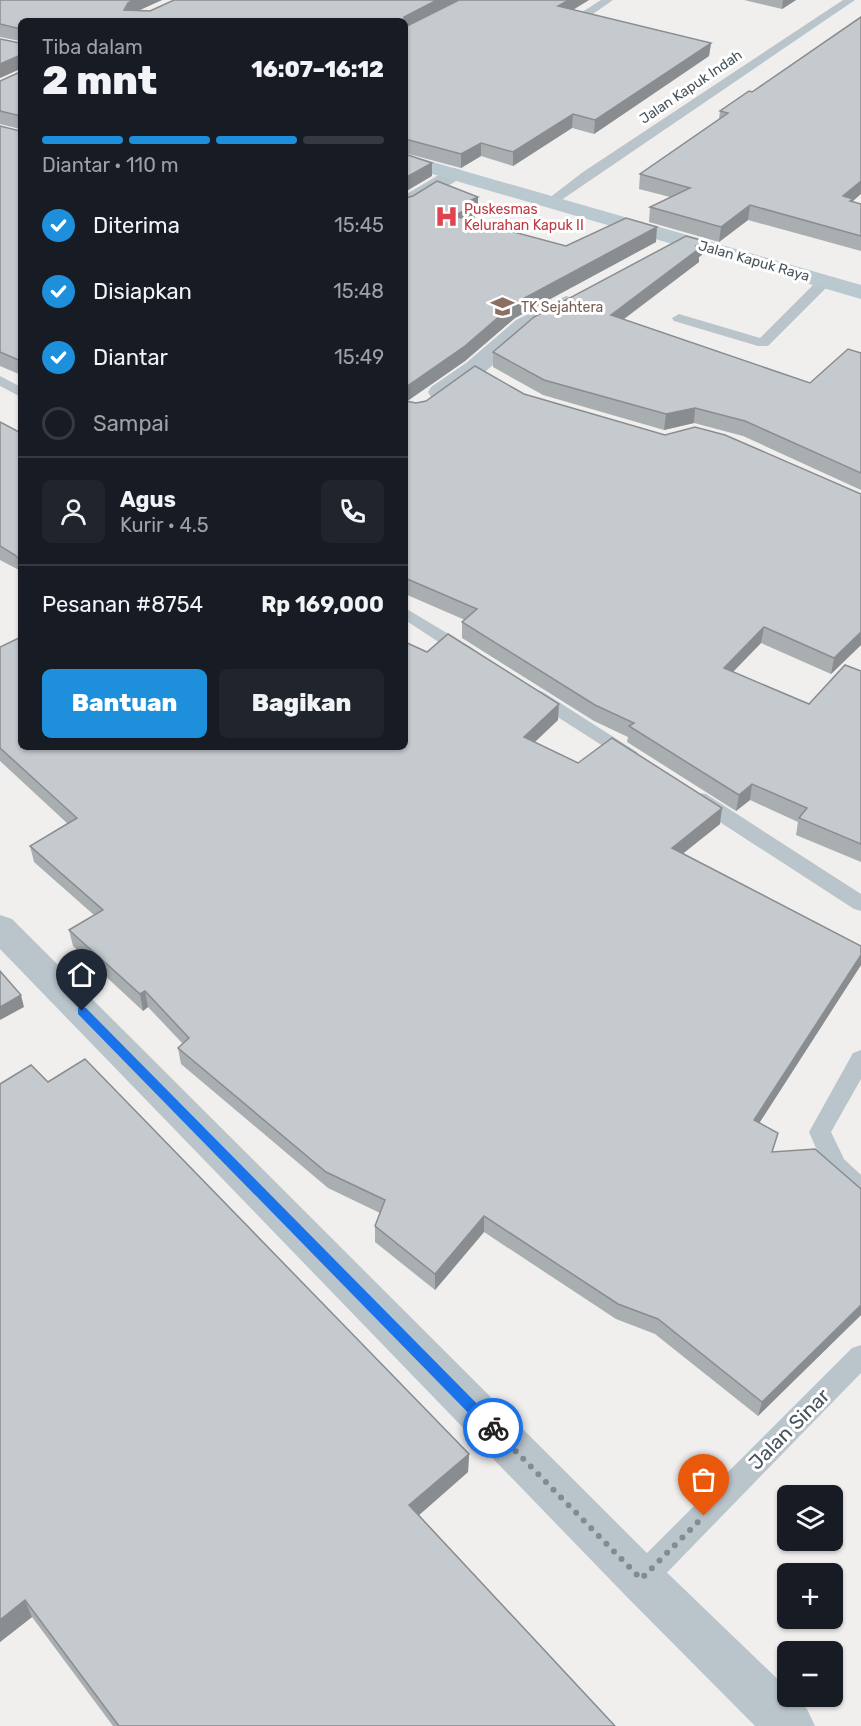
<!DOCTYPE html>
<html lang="id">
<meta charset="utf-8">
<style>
body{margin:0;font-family:Rubik,sans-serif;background:#20242c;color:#f1f3f6;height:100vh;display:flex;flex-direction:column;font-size:22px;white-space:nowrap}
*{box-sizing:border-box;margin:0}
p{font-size:20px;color:#9ea1a6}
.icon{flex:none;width:33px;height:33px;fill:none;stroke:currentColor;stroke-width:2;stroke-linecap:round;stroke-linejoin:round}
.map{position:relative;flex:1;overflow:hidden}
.details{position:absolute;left:18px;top:18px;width:390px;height:732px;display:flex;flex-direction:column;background:#171b24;border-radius:9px;box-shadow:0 2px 4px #0004}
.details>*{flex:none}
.controls{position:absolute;left:777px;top:1485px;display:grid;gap:12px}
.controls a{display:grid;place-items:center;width:66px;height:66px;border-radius:9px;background:#171b24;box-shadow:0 2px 4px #0004;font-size:30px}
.pin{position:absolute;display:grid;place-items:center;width:51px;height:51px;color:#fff;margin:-62px -26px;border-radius:50% 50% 50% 0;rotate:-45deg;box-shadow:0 0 6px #0007}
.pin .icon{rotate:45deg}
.courier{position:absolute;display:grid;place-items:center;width:60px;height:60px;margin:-30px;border:4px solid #1a73e8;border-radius:50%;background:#fff;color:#222;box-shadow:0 2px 8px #0007}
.headline em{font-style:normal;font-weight:800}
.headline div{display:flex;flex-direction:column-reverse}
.headline{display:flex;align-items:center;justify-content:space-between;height:102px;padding:0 24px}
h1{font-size:39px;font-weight:800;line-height:45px}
.bar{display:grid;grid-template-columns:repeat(4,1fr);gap:9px 6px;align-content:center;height:72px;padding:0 24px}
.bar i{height:8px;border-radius:4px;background:#363941}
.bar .selected{background:#1d8fdb}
.bar p{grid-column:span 4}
.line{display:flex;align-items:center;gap:15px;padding:0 24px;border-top:2px solid #363941}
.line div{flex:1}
.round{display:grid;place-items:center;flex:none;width:63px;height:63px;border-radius:9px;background:#20242c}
ol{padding:0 24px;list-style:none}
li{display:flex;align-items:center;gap:18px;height:66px}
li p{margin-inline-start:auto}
li .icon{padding:6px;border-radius:50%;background:#1d8fdb;color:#fff;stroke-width:4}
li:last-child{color:#9ea1a6}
li i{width:33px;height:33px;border:3px solid #363941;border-radius:50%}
.button{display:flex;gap:12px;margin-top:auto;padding:12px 24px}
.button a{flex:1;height:69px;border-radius:9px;background:#1d8fdb;color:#fff;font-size:24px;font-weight:800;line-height:69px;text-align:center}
.button a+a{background:#20242c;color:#f1f3f6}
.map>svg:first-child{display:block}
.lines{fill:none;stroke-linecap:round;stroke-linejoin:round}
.service{fill:#bac5cb;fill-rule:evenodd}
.minor{fill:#bac5cb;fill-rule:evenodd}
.secondary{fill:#bac8d0;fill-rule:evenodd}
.wall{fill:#a9aeb1}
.shaded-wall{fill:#8a8d90}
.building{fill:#c5cace;stroke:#8a8d90;stroke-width:1.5}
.route{fill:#1a73e8}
.done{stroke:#828b8e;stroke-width:6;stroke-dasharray:0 10.8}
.labels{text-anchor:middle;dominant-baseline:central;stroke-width:6;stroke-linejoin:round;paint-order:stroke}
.far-street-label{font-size:14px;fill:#47555b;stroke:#fff}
.far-health-label{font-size:14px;fill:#be3a42;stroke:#fff;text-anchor:start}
.far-education-label{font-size:14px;fill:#785e54;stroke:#fff;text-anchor:start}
.near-street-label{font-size:20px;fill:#47555b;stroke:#fff}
</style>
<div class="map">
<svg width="861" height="1726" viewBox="0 0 861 1726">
<rect width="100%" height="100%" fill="#f1eeee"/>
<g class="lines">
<!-- service -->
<g class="service">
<path d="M 601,0 L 613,0 L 590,16 L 582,16 L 582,12 Z"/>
<path d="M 843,0 L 855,0 L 554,205 L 550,206 L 544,202 L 583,172 Z"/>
<path d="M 824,278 L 831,282 L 829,285 L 768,346 L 758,346 L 674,321 L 672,318 L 679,314 L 760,338 L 819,279 Z"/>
<path d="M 0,376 L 21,387 L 21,397 L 0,386 Z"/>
<path d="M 405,608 L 472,648 L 475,652 L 472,656 L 460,656 L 405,620 Z"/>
<path d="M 537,690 L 543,692 L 637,752 L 640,756 L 637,760 L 625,760 L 531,700 L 528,696 L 531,692 Z"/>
<path d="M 699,793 L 706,794 L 861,894 L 861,911 L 854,909 L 692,804 L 690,799 L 692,794 Z"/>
<path d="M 861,1050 L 861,1079 L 831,1132 L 844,1159 L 861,1175 L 861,1200 C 832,1190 820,1157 809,1132 L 853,1053 Z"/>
<path d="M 861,1345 L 861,1373 L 651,1589 L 641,1593 L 631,1589 L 627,1579 L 631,1569 L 852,1348 Z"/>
</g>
<!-- minor -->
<g class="minor">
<path d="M 454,168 L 461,170 L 464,174 L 461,178 L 412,208 L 405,210 L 405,195 L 447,170 Z"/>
<path d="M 566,296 L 574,298 L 577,303 L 574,308 C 560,315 546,321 533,330 C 508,346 462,405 431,397 L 428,392 L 431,387 L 466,363 L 516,320 Z"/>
<path d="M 0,915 L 12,919 L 657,1563 L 788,1689 L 788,1696 L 795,1696 L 807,1709 L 815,1726 L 755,1726 L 625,1595 L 0,949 Z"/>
</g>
<!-- secondary -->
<path class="secondary" d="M 405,154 L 861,285 L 861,299 L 405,166 Z"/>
</g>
<!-- wall -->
<g class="wall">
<path d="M 0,0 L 162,0 L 139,10 L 150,11 L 174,0 L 589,0 L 573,10 L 711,43 L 709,56 L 594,134 L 572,128 L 513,166 L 481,156 L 461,168 L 405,153 L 405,21 L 21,21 L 21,375 L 0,366 L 0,126 L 20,131 L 20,129 L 0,124 L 0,81 L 20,72 L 20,69 L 0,78 L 0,39 L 20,43 L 20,41 L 0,37 Z"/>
<path d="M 744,0 L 796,0 L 782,9 Z"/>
<path d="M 749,91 L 853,201 L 853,202 L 861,204 L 861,251 L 748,220 L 719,242 L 649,222 L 650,207 L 670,197 L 639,189 L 640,174 L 719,119 L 720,111 Z"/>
<path d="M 405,198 L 478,211 L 475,212 L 475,218 L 471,220 L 566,246 L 656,242 L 515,318 L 465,361 L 407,401 L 416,403 L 524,394 L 861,494 L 861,645 L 831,674 L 761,643 L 733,672 L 809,704 L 861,671 L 861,862 L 796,835 L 798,822 L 750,800 L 736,811 L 627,742 L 628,737 L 594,721 L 462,638 L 462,622 L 465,620 L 405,594 Z"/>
<path d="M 702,255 L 699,257 L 699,262 L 623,320 L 810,383 L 861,353 L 861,490 L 743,436 L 694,423 L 664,430 L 543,395 L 493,367 L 493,352 Z"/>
<path d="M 0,422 L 21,433 L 21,573 L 19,570 L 0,560 Z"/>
<path d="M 0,647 L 21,747 L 558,720 L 535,742 L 578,763 L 720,824 L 683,853 L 861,965 L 759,1123 L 773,1152 L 861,1189 L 861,1315 L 758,1416 L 655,1334 L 616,1319 L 484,1232 L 435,1290 L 375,1242 L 375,1226 L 380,1213 L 328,1188 L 181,1064 L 178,1048 L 183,1044 L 148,1007 L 143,1011 L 73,946 L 69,930 L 94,915 L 34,862 L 30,846 L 68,824 L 0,761 Z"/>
<path d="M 48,1082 L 469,1454 L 468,1472 L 419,1515 L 615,1726 L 113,1726 L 32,1617 L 0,1642 L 0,1084 Z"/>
</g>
<!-- shaded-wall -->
<g class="shaded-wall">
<path d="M 133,0 L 162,0 L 129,15 L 124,10 L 128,3 Z"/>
<path d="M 437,0 L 460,0 L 405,29 L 405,21 L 404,21 L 404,17 Z"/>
<path d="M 569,0 L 589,0 L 557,19 L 558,6 Z"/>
<path d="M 783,0 L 796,0 L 782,9 Z"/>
<path d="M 711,43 L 709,56 L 594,134 L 595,120 Z"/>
<path d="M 18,56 L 20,69 L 0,78 L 0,64 Z"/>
<path d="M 573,114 L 572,128 L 513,166 L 513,152 Z"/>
<path d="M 481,143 L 481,156 L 461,168 L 461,154 Z"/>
<path d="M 432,163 L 432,176 L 405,192 L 405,178 Z"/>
<path d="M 861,181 L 861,194 L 853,201 L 851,213 L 843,196 Z"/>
<path d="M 478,197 L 478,211 L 475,212 L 475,218 L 454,230 L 454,216 L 469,201 Z"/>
<path d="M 750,205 L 748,220 L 719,242 L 721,227 Z"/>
<path d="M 657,227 L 656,242 L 515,318 L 465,361 L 406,402 L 405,404 L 406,387 L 515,303 Z"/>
<path d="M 704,241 L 702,255 L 699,257 L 699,262 L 609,330 L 611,315 Z"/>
<path d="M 695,408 L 694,423 L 664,430 L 666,414 Z"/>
<path d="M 764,627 L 761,643 L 721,684 L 724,668 Z"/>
<path d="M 861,632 L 861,645 L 831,674 L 834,658 Z"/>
<path d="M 559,704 L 558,720 L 523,753 L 524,737 Z"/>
<path d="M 752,784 L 750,800 L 736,811 L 739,795 Z"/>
<path d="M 722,808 L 720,824 L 670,864 L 672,848 Z"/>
<path d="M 861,955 L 861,965 L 751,1136 L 754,1120 Z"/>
<path d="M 145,991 L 148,1007 L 143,1011 L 140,994 Z"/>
<path d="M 21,995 L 24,1007 L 0,1020 L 0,1007 Z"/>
<path d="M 484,1216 L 484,1232 L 435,1290 L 435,1274 Z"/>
<path d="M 861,1305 L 861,1315 L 758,1416 L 762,1402 Z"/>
<path d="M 469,1454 L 468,1472 L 410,1523 L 409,1505 Z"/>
<path d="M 25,1600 L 32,1617 L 0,1642 L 0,1620 Z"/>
</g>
<!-- building -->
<g class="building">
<path d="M 0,0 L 133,0 L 128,3 L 124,10 L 150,11 L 174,0 L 437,0 L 404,17 L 404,21 L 21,21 L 21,58 L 18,56 L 0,64 L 0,39 L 20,43 L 21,29 L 0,24 Z"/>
<path d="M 459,0 L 569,0 L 558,6 L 711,43 L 595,120 L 573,114 L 513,152 L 481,143 L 461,154 L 405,139 L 405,27 Z"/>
<path d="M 861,17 L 861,181 L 843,196 L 853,199 L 850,201 L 861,204 L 861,236 L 750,205 L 721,227 L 650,207 L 690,188 L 640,174 L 728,113 L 720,111 L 749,91 L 752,92 Z"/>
<path d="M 21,60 L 21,361 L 0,352 L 0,126 L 20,131 L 21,116 L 0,111 L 0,81 L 20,72 Z"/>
<path d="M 405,154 L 432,163 L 405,178 Z"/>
<path d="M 437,181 L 478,197 L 469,201 L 476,204 L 454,216 L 566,246 L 626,218 L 657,227 L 515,303 L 465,346 L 406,387 L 405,389 L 405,198 L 413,196 Z"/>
<path d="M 686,236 L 704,241 L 696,246 L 700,248 L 611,315 L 810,383 L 848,349 L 861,353 L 861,473 L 745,421 L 695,408 L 666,414 L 544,380 L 493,352 L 534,317 Z"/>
<path d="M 475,366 L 524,394 L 665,435 L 695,427 L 725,435 L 861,494 L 861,632 L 834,658 L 764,627 L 724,668 L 809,704 L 845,665 L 861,671 L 861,844 L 799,818 L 807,808 L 752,784 L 739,795 L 629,726 L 634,723 L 595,705 L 462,622 L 477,609 L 405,578 L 405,399 L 406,401 L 416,403 L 426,401 Z"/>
<path d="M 0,422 L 21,433 L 21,561 L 15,555 L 0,546 Z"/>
<path d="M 448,634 L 559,704 L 524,737 L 578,763 L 612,738 L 722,808 L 672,848 L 861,946 L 861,955 L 754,1120 L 778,1133 L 772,1152 L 815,1149 L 861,1189 L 861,1305 L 762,1402 L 658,1319 L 618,1304 L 484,1216 L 435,1274 L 375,1226 L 385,1200 L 326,1172 L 178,1048 L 189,1038 L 145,991 L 140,994 L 69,930 L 103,910 L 30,846 L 77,818 L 0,748 L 0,647 L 21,637 L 21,747 L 405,747 L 405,642 L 427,652 Z"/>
<path d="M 0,971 L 21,995 L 0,1007 Z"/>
<path d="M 85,1059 L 469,1454 L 409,1505 L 615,1726 L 119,1726 L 25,1600 L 0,1620 L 0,1084 L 31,1065 L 48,1082 Z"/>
</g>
<!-- route -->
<path class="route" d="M 82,1007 L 86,1008 L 497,1424 L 499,1428 L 497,1433 L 488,1433 L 78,1014 L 78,1008 Z"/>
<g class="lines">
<!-- done -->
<path class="done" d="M 493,1428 L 641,1579 L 704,1516"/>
</g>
<!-- icons -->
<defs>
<symbol id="hospital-bare" viewBox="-9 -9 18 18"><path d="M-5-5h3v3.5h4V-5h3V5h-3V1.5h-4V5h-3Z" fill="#e0444e" stroke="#fff" stroke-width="2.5" paint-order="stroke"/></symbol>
<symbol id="school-bare" viewBox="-9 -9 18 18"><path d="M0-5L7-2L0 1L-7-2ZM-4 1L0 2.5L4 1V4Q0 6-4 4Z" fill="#8d6e63" stroke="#fff" stroke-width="2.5" paint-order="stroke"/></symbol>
</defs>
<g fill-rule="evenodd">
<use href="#hospital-bare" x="430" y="200" width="33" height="33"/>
<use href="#school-bare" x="486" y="290" width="33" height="33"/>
</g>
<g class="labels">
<!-- far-street labels -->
<g class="far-street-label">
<text transform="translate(691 87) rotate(-34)">Jalan Kapuk Indah</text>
<text transform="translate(754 261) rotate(16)">Jalan Kapuk Raya</text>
</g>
<!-- far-health labels -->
<g class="far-health-label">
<text x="464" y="209">Puskesmas<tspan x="464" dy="16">Kelurahan Kapuk II</tspan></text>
</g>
<!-- far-education labels -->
<g class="far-education-label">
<text x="521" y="307">TK Sejahtera</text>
</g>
<!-- near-street labels -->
<g class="near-street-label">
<text transform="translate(789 1429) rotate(-45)">Jalan Sinar</text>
</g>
</g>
</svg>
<div class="controls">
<a><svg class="icon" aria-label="layers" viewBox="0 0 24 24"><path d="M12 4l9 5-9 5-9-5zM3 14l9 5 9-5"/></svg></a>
<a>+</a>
<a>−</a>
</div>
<div class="pin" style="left:704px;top:1516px;background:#ea580c"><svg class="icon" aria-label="bag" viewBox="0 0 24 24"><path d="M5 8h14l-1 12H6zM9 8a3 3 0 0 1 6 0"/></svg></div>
<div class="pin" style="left:82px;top:1011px;background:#1f2937"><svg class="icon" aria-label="home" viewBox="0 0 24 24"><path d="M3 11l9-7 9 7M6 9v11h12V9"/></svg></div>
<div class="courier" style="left:493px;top:1428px"><svg class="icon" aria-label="bike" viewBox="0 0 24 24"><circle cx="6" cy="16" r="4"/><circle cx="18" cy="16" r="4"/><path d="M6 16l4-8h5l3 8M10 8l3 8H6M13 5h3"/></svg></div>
<section class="details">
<div class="headline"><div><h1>2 mnt</h1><p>Tiba dalam</p></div><em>16:07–16:12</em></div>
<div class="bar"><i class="selected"></i><i class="selected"></i><i class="selected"></i><i></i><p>Diantar · 110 m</p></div>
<ol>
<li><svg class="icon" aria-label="check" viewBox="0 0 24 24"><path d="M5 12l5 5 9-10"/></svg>Diterima<p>15:45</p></li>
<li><svg class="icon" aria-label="check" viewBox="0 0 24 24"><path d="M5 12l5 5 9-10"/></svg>Disiapkan<p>15:48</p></li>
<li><svg class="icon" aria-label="check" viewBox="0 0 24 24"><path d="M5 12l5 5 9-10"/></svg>Diantar<p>15:49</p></li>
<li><i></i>Sampai</li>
</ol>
<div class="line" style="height:108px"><a class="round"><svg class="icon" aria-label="person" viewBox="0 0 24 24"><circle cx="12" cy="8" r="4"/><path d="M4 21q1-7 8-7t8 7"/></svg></a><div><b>Agus</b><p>Kurir · 4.5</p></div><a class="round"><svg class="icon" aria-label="phone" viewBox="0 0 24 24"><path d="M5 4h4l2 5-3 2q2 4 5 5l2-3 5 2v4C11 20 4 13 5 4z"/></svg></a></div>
<div class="line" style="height:78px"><div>Pesanan #8754</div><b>Rp 169,000</b></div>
<div class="button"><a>Bantuan</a><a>Bagikan</a></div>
</section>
</div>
